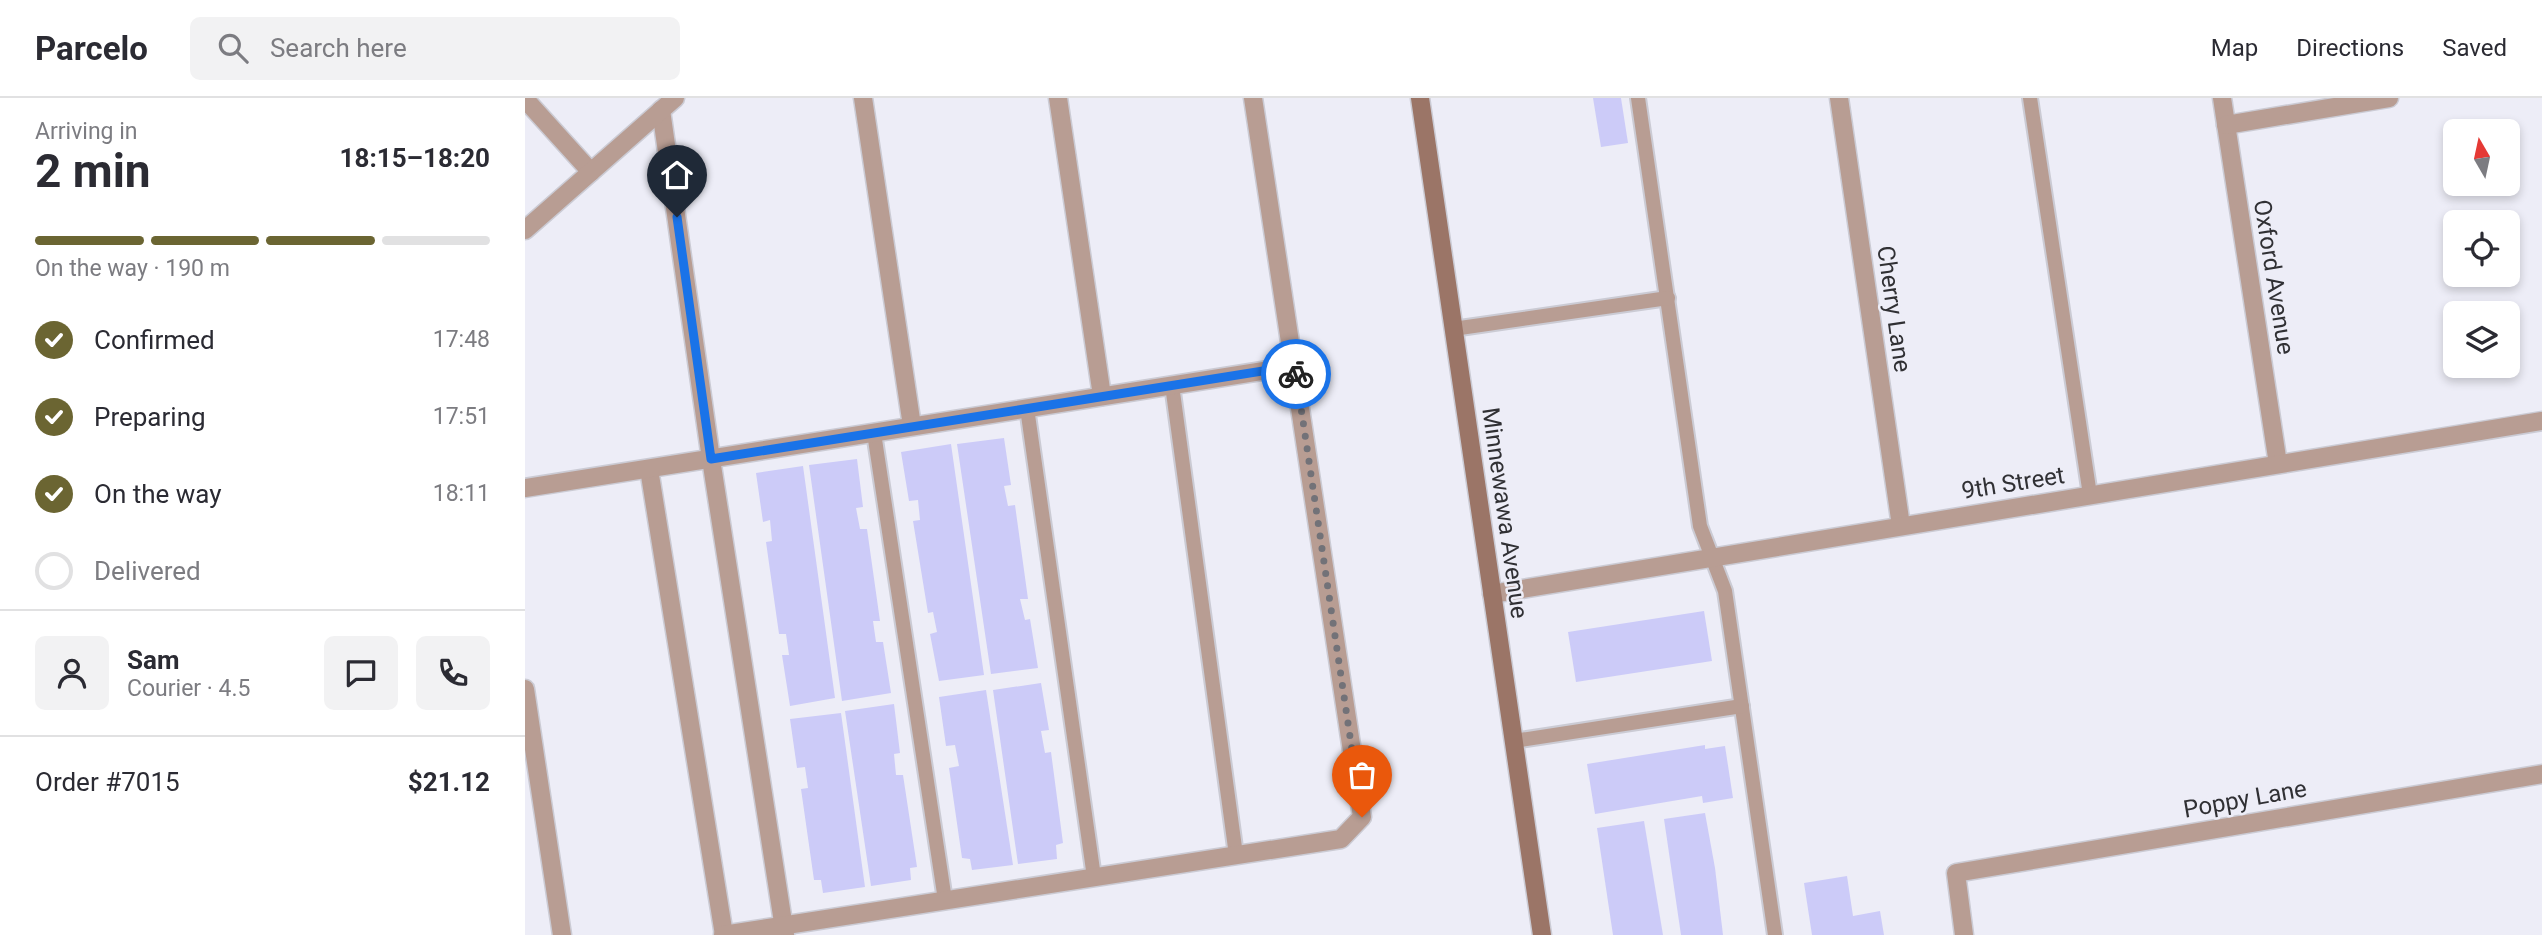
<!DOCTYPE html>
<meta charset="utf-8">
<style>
body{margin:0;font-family:Roboto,sans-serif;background:#f2f2f3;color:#2b2b33;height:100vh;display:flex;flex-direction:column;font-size:26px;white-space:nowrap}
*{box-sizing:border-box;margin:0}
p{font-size:23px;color:#7c7c81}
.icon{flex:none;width:38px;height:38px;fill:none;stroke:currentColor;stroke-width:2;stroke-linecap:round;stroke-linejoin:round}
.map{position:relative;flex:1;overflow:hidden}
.sheet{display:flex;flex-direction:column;background:#fff;width:525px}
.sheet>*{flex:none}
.needle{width:46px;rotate:351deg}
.tools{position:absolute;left:1918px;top:21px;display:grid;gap:14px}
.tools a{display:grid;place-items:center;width:77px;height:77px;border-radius:10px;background:#fff;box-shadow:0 4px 10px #0003;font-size:35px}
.pin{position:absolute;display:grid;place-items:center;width:60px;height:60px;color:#fff;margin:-72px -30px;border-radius:50% 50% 50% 0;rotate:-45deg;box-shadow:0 0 7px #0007}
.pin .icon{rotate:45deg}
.courier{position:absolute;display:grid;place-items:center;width:70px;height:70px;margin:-35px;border:5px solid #1a73e8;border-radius:50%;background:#fff;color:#222;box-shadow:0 2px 9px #0007}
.head em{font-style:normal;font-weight:700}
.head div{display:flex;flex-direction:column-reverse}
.head{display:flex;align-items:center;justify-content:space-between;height:119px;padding:0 35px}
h1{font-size:46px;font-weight:700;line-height:52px}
.bar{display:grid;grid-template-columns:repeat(4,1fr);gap:10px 7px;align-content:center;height:84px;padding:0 35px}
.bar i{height:9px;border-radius:5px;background:#e1e1e2}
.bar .active{background:#6b6532}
.bar p{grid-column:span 4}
.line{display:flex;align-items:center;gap:18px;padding:0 35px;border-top:2px solid #e1e1e2}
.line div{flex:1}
.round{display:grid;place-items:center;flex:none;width:74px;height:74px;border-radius:10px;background:#f2f2f3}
ol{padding:0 35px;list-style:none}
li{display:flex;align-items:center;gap:21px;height:77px}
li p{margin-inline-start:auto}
li .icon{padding:7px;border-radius:50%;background:#6b6532;color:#fff;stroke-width:4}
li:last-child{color:#7c7c81}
li i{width:38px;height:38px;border:4px solid #e1e1e2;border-radius:50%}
header{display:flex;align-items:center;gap:42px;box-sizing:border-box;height:98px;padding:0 35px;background:#fff;border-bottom:2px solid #e1e1e2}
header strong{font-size:33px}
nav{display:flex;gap:38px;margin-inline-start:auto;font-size:24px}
.search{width:490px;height:63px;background:#f2f2f3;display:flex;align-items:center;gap:18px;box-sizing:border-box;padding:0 24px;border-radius:10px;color:#7c7c81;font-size:26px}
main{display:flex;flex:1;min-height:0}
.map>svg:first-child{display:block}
.building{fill:#cccbf8}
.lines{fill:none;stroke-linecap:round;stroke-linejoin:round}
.lane-casing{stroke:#cbcbd4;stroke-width:18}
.street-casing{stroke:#cbcbd4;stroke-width:21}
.secondary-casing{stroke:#cbcbd4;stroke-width:21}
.lane{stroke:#b89d93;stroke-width:14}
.street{stroke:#b89d93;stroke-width:18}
.secondary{stroke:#9b7567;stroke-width:18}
.done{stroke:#727278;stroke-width:7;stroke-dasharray:0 12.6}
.route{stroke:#1a73e8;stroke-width:9}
.labels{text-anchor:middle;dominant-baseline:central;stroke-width:5;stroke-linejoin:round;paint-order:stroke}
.street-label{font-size:24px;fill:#303034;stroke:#ededf7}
</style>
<header>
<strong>Parcelo</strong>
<div class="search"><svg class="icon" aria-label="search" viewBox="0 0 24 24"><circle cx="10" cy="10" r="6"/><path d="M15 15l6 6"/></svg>Search here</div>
<nav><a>Map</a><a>Directions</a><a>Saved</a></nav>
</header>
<main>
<section class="sheet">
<div class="head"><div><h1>2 min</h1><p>Arriving in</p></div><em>18:15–18:20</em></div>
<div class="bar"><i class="active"></i><i class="active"></i><i class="active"></i><i></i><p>On the way · 190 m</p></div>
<ol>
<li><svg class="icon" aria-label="check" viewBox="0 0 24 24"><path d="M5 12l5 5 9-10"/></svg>Confirmed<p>17:48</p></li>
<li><svg class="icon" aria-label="check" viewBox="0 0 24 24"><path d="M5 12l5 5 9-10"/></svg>Preparing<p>17:51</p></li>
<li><svg class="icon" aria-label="check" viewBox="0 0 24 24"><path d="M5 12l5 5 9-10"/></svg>On the way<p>18:11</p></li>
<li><i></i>Delivered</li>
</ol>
<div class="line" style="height:126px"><a class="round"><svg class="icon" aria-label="person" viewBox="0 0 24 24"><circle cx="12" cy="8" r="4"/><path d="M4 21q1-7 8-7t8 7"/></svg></a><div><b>Sam</b><p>Courier · 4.5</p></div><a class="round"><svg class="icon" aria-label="chat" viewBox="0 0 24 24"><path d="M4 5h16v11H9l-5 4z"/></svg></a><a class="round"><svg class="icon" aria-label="phone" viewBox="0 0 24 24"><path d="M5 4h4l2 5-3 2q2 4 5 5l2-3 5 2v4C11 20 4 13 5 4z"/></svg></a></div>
<div class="line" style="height:91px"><div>Order #7015</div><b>$21.12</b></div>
</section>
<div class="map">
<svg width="2017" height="837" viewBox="0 0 2017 837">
<rect width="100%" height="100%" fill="#ededf7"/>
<!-- building -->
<g class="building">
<path d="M 1068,0 L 1096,0 L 1103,45 L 1076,49 Z"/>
<path d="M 479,340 L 486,387 L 479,388 L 483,408 L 490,407 L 503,501 L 495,501 L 500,522 L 505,521 L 513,570 L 466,576 L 432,346 Z"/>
<path d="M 426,346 L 459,577 L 414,583 L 405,536 L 412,534 L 408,514 L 403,515 L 388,423 L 395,422 L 393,402 L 384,403 L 376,354 Z"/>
<path d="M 332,361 L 338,409 L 331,410 L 335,431 L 342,431 L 355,523 L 348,523 L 351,544 L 358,544 L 366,595 L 317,603 L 284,367 Z"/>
<path d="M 278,368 L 310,600 L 265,608 L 257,557 L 264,557 L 261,536 L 254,536 L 241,444 L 247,443 L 245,422 L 238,424 L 231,375 Z"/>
<path d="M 1179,513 L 1187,563 L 1051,584 L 1043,534 Z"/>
<path d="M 516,585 L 524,632 L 516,633 L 520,655 L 526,654 L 538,745 L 531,747 L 532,761 L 493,766 L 468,592 Z"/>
<path d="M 461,592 L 488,767 L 447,772 L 445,761 L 437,760 L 424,670 L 434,668 L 430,647 L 421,648 L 414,599 Z"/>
<path d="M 369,606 L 375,655 L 369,656 L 371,677 L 378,677 L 392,769 L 385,770 L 386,782 L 346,788 L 320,613 Z"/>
<path d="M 316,615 L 340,789 L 298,795 L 296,782 L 289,782 L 276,691 L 283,690 L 280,669 L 272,670 L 265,621 Z"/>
<path d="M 1180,647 L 1180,651 L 1200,648 L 1208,700 L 1178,705 L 1177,698 L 1070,716 L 1062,666 Z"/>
<path d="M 1180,715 L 1190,770 L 1198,837 L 1156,837 L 1139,721 Z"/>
<path d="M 1119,723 L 1138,837 L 1088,837 L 1072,730 Z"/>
<path d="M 1322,778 L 1328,818 L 1355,813 L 1359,837 L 1287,837 L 1279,785 Z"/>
</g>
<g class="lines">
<defs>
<g id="lane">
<path d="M 1113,0 L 1175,428 L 1200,493 L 1250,837"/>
<path d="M 1505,0 L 1565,397"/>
<path d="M 928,231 L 1143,200"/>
<path d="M 647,287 L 711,757"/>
<path d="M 502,310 L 569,779"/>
<path d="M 349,335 L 420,802"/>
<path d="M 989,643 L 1217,608"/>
</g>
<g id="street">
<path d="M 338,0 L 387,328"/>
<path d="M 533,0 L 577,298"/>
<path d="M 1314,0 L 1376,428"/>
<path d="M 1697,0 L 1753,366"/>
<path d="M 0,1 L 66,74"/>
<path d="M 136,12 L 186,361 L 260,837"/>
<path d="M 1701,27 L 1864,0"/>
<path d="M 0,132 L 150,0"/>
<path d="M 124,371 L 199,837"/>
<path d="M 0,390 L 769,268"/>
<path d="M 967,496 L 2017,323"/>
<path d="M 0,591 L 37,837"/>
<path d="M 198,837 L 816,741 L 837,719 L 728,0"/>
<path d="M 1439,837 L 1431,775 L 2017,676"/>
</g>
<path id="secondary" d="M 895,0 L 1017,837"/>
</defs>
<!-- lane casing -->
<use href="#lane" class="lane-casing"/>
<!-- street casing -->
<use href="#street" class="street-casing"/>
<!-- secondary casing -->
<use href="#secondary" class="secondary-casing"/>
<!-- lane -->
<use href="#lane" class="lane"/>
<!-- street -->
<use href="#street" class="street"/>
<!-- secondary -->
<use href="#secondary" class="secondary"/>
</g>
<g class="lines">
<!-- done -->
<path class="done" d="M 771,276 L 837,719"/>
<!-- route -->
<path class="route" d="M 152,119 L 186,361 L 769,268 L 771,276"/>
</g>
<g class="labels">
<!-- street labels -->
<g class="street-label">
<text transform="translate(1749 179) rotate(81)">Oxford Avenue</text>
<text transform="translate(1369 211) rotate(82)">Cherry Lane</text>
<text transform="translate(1488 385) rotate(-9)">9th Street</text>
<text transform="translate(980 415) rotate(82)">Minnewawa Avenue</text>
<text transform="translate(1720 701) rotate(-10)">Poppy Lane</text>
</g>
</g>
</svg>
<div class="tools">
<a><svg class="needle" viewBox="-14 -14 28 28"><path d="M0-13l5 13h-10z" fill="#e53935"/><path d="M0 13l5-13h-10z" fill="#7c7c81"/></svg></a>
<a><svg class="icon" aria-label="locate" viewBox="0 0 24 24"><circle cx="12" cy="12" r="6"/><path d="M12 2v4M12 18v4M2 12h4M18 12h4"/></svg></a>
<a><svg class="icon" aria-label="layers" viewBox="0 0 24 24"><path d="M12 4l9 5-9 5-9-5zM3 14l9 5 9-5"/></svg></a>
</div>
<div class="pin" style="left:837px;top:719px;background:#ea580c"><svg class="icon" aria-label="bag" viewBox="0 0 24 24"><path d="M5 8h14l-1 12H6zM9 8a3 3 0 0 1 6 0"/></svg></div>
<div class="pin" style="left:152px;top:119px;background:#1f2937"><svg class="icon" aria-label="home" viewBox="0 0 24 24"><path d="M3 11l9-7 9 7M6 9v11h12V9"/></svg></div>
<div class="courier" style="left:771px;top:276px"><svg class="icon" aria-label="bike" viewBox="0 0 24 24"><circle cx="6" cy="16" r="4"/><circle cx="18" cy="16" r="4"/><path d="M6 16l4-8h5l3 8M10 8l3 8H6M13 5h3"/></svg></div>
</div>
</main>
